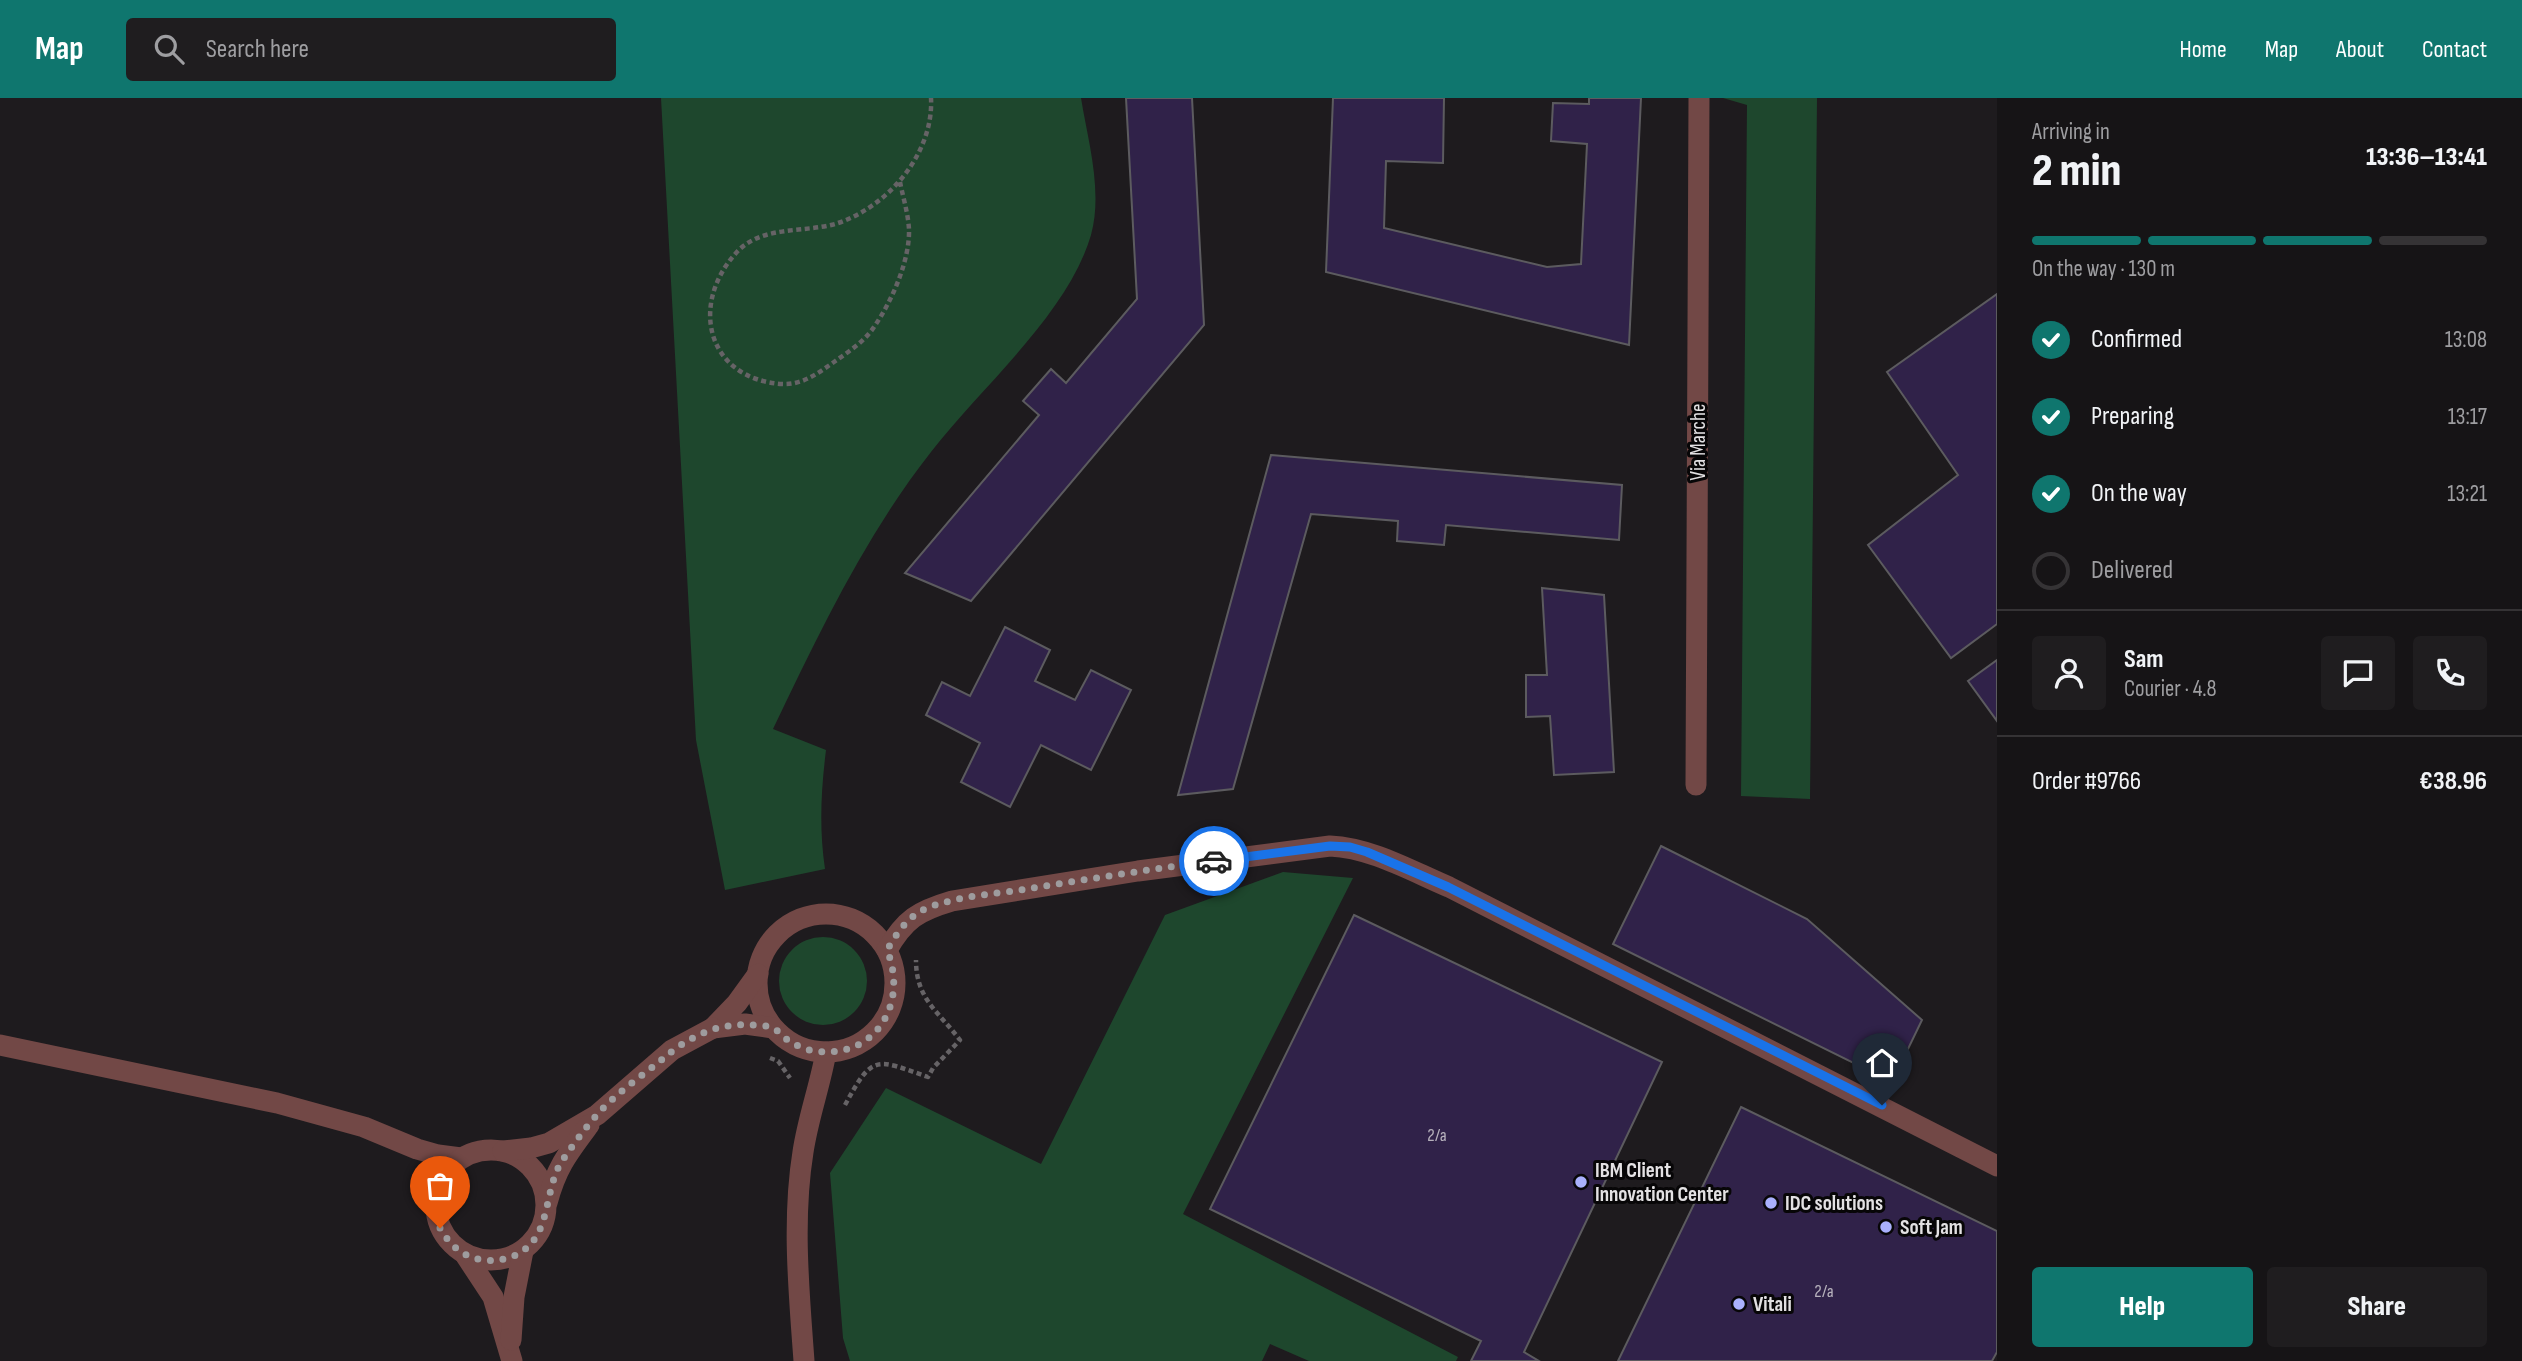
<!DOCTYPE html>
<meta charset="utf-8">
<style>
body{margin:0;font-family:"Sofia Sans Condensed",sans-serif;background:#1f1d1f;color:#f1f3f6;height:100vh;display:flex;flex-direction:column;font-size:26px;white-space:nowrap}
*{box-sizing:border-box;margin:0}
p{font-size:23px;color:#9e9ea1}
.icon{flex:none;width:38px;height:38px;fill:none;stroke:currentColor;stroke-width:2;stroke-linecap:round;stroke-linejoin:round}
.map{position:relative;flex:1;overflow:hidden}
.details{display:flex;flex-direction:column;background:#161416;width:525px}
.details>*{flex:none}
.pin{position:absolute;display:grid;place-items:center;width:60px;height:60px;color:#fff;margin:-72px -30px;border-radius:50% 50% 50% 0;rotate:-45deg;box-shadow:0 0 7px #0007}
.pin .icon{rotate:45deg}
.courier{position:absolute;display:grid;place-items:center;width:70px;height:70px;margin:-35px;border:5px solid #1a73e8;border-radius:50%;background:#fff;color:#222;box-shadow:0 2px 9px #0007}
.head em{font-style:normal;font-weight:800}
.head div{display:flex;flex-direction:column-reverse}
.head{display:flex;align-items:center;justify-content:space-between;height:119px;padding:0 35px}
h1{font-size:46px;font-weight:800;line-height:52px}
.bar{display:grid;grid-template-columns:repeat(4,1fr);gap:10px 7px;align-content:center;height:84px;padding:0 35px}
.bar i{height:9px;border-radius:5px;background:#353335}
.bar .selected{background:#0f766e}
.bar p{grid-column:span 4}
.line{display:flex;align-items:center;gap:18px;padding:0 35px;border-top:2px solid #353335}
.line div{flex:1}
.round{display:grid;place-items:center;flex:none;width:74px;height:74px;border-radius:7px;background:#1f1d1f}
ol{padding:0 35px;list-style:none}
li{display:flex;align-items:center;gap:21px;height:77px}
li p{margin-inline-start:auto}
li .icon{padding:7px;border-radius:50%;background:#0f766e;color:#fff;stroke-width:4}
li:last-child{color:#9e9ea1}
li i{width:38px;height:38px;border:4px solid #353335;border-radius:50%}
.cta{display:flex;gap:14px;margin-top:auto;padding:14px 35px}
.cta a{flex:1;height:80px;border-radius:7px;background:#0f766e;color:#fff;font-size:28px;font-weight:800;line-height:80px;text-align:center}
.cta a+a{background:#1f1d1f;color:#f1f3f6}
header{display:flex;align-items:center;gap:42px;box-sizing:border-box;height:98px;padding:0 35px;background:#0f766e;color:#fff}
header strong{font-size:33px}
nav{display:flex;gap:38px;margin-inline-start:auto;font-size:24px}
.search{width:490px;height:63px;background:#1f1d1f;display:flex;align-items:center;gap:18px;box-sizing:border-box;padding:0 24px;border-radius:7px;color:#9e9ea1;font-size:26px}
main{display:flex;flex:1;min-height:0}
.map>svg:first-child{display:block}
.green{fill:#1e472d}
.building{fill:#302249;stroke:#5c5b5f;stroke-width:2}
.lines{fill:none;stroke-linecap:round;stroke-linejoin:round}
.path{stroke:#666366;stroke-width:4.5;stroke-dasharray:5 3.5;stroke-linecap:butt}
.minor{stroke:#724846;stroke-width:21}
.done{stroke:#9e9c9e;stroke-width:7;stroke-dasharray:0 12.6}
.route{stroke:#1a73e8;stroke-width:9}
.poi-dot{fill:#a9b0fc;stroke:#070607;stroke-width:2.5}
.labels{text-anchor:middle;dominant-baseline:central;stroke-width:6;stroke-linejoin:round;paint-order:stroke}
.number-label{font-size:18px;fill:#b6b1bc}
.street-label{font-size:21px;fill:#e3e1e3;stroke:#070607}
.poi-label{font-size:21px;font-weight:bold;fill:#e3e1e3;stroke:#070607;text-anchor:start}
</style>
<header>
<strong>Map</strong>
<div class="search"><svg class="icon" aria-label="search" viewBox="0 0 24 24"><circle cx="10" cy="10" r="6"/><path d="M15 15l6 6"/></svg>Search here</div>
<nav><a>Home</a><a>Map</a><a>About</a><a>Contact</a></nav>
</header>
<main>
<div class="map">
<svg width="1997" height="1263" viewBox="0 0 1997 1263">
<rect width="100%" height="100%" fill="#1e1b1e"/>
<!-- green -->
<g class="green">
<path d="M 661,0 L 1081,0 C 1088,43 1103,93 1091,137 C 1068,216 981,289 931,354 C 865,438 819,535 773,631 L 826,652 C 821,693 819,730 825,771 L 725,792 L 696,642 Z"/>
<path d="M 1723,0 L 1817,0 L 1810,701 L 1741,698 L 1747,7 Z"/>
<path d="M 1283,774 L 1353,780 L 1183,1116 L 1458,1259 L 1456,1263 L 1309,1263 L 1270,1246 L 1262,1263 L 850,1263 L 843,1240 L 830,1075 L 886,990 L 1041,1066 L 1165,817 Z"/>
<circle cx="823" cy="883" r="44"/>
</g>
<!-- building -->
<g class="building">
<path d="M 1126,0 L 1192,0 L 1204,227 L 971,503 L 905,475 L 1039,317 L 1023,303 L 1051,271 L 1066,285 L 1137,201 Z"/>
<path d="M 1333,0 L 1444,0 L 1443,65 L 1386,63 L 1384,130 L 1547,169 L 1581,166 L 1587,46 L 1551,43 L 1553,5 L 1589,6 L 1589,0 L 1641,0 L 1629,247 L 1326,174 Z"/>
<path d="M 1997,196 L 1997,526 L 1951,560 L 1868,447 L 1958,377 L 1887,274 Z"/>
<path d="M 1271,357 L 1622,387 L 1619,442 L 1446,427 L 1444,447 L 1397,443 L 1398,423 L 1311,416 L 1233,691 L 1178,697 Z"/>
<path d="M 1542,490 L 1604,497 L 1614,674 L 1554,677 L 1550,618 L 1526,619 L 1526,577 L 1547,577 Z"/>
<path d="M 1005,529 L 1050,552 L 1035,583 L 1075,602 L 1091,572 L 1131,592 L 1091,672 L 1041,647 L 1010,709 L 961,684 L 980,645 L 926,617 L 942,584 L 970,598 Z"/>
<path d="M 1997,562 L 1997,623 L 1968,583 Z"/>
<path d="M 1661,748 L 1807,821 L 1922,922 L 1892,984 L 1613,846 Z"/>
<path d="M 1354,817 L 1662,964 L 1524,1254 L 1539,1263 L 1471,1263 L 1481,1243 L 1210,1111 Z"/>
<path d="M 1741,1009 L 1997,1133 L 1997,1254 L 1992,1263 L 1618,1263 Z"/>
</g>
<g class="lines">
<!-- path -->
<g class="path">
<path d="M 900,84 C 903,99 908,115 909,131 C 910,162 892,203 874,229 C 864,244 848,254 834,264 C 818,275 803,287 782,286 C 707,281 689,207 736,155 C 761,127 803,135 835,126 C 887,110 934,56 931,0"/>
<path d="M 770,960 L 778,963 L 790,980"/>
<path d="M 845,1007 C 873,955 876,961 928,979 L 933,970 L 960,942 C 938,913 916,901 916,862"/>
</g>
<!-- minor -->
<g class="minor">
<path d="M 1696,687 L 1699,0"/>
<circle cx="826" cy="885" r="69"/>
<path d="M 887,852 C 905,821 918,813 952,803 L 1138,773 L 1330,748 C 1372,750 1411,773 1449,789 L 1997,1068"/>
<path d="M 758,876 L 737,905 L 713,930 L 745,926 L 773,930"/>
<path d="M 0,947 L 277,1005 L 364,1029 L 417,1051 L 438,1057 L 461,1060"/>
<circle cx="491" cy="1107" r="55"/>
<path d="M 503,1053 L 531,1050 L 549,1045 L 597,1017 L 672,952 L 713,930"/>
<path d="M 547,1105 C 556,1070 568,1055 589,1027"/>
<path d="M 466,1158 L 493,1199 L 512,1263"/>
<path d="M 511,1242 L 514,1199 L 523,1153"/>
<path d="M 804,1263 C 799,1194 792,1122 803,1054 C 808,1020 820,988 826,954"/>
</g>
</g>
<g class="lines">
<!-- done -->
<path class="done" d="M 440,1130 C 450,1148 464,1160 485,1162 C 496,1164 506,1161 516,1157 C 554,1138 542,1090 564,1060 C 574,1046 584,1031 596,1018 C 615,996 642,978 665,959 C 687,940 717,925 747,927 C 754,927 767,927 773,930 C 778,932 781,938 785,940 C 794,947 804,951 814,953 C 875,962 909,906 887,852 C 897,835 908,818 927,810 C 958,798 995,796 1027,791 C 1089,781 1151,771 1214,763"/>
<!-- route -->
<path class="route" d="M 1214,763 L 1330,748 L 1350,749 L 1367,754 L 1448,789 L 1882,1007"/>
</g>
<!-- markers -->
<g class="poi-dot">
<circle cx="1581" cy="1084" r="7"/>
<circle cx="1771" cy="1105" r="7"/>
<circle cx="1886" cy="1129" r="7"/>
<circle cx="1739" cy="1206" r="7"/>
</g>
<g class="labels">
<!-- number labels -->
<g class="number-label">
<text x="1437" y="1037">2/a</text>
<text x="1824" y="1193">2/a</text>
</g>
<!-- street labels -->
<g class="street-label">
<text transform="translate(1698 344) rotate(-90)">Via Marche</text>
</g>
<!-- poi labels -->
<g class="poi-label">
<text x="1595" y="1072">IBM Client<tspan x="1595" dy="24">Innovation Center</tspan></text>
<text x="1785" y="1105">IDC solutions</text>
<text x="1900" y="1129">Soft Jam</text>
<text x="1753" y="1206">Vitali</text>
</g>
</g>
</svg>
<div class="pin" style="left:440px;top:1130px;background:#ea580c"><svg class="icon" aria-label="bag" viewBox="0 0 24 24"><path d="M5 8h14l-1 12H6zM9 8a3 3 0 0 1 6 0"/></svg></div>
<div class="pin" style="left:1882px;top:1007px;background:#1f2937"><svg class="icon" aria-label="home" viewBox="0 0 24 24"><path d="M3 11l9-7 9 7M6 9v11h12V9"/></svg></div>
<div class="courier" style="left:1214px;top:763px"><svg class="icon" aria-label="car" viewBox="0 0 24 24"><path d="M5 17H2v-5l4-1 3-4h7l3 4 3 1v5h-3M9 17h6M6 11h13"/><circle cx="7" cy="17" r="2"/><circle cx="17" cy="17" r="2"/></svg></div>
</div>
<section class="details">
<div class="head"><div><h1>2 min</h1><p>Arriving in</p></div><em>13:36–13:41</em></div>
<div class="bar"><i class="selected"></i><i class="selected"></i><i class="selected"></i><i></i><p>On the way · 130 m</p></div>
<ol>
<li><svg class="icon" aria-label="check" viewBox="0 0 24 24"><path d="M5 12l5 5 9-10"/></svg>Confirmed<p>13:08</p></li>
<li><svg class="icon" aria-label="check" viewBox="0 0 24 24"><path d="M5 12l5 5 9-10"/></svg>Preparing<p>13:17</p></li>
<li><svg class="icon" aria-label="check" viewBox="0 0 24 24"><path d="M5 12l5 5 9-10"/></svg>On the way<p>13:21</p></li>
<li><i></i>Delivered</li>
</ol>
<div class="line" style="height:126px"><a class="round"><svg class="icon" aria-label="person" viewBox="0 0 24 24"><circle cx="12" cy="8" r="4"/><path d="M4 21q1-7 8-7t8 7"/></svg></a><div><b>Sam</b><p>Courier · 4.8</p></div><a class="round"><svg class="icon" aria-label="chat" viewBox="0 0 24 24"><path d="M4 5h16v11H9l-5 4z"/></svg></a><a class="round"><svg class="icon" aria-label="phone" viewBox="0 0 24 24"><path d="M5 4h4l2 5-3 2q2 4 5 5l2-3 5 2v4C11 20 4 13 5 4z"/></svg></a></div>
<div class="line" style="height:91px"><div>Order #9766</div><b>€38.96</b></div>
<div class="cta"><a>Help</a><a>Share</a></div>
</section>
</main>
